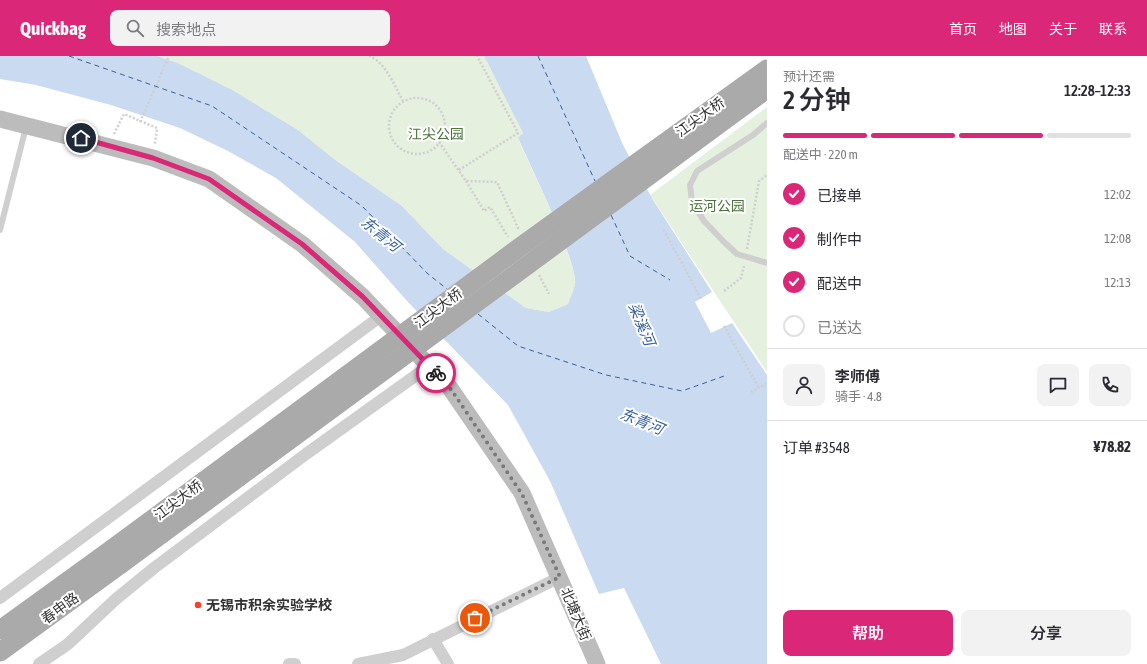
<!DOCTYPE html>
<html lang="zh">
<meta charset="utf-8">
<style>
body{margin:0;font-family:"Asap Condensed","Noto Sans SC",sans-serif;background:#f2f2f3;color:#2b2b33;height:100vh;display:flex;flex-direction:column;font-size:15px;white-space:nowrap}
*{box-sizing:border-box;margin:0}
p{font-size:13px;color:#7c7c81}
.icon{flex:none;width:22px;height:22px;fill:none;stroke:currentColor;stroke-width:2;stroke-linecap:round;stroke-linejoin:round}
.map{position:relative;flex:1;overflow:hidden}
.drawer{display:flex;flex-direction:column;background:#fff;width:380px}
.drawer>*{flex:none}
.pin{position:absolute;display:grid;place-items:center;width:34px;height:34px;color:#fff;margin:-17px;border:2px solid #fff;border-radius:50%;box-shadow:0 1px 4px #0007}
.courier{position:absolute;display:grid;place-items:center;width:40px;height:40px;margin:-20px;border:3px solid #db2777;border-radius:50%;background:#fff;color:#222;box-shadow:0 1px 5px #0007}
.head em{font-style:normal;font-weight:600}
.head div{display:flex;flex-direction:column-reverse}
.head{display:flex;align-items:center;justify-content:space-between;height:68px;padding:0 16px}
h1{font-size:26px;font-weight:600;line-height:30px}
.bar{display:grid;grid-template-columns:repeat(4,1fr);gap:6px 4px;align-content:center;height:48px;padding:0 16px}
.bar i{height:5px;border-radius:3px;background:#e1e1e2}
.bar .selected{background:#db2777}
.bar p{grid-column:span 4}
.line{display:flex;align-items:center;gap:10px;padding:0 16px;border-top:1px solid #e1e1e2}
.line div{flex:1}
.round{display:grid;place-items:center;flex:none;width:42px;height:42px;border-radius:8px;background:#f2f2f3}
ol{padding:0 16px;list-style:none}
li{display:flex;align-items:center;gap:12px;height:44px}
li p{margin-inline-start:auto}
li .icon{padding:4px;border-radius:50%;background:#db2777;color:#fff;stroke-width:4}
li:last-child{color:#7c7c81}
li i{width:22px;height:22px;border:2px solid #e1e1e2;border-radius:50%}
.button{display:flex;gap:8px;margin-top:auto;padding:8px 16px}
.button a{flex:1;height:46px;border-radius:8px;background:#db2777;color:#fff;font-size:16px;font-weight:600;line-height:46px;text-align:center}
.button a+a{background:#f2f2f3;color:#2b2b33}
header{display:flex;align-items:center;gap:24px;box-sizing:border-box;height:56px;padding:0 20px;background:#db2777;color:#fff}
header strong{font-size:19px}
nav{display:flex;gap:22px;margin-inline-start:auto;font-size:14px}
.search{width:280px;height:36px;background:#f2f2f3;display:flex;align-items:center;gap:10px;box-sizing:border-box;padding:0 14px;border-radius:8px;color:#7c7c81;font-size:15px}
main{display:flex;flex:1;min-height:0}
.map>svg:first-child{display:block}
.green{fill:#e5f0df}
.water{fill:#cadaf0}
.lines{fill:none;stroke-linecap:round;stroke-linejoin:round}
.ferry{stroke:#36619e;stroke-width:1;stroke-dasharray:5 4;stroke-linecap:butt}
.path{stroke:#cfcfcf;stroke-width:2.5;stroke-dasharray:2 2;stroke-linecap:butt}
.lane{stroke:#cfcfcf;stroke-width:6}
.street{stroke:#cfcfcf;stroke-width:12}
.secondary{stroke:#bcbcbc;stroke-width:17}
.primary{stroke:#aaa;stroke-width:19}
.primary-bridge{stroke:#aaa;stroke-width:19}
.done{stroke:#7a7a7a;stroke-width:4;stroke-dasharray:0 7.2}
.route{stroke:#db2777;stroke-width:5}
.poi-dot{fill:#f64127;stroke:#fff;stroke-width:1.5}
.labels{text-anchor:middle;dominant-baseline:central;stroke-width:4;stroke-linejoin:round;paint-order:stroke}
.street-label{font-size:14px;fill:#323232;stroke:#fff}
.park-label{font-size:14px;fill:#49733a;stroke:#fff}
.poi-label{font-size:14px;font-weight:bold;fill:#323232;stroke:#fff;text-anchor:start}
.water-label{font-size:15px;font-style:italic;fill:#36619e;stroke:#fff}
</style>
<header>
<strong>Quickbag</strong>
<div class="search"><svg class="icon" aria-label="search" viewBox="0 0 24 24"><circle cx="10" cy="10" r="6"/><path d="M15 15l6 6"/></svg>搜索地点</div>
<nav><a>首页</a><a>地图</a><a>关于</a><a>联系</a></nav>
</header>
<main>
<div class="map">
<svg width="767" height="608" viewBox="0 0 767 608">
<rect width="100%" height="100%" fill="#fff"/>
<!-- green -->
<g class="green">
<path d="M 157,0 L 484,0 L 523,77 L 518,83 C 529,107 578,207 575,228 C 574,234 570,242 568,248 L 549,256 L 526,252 L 443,193 L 402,150 L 334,103 L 298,74 L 233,35 L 178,7 Z"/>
<path d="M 767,51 L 767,316 L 650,139 Z"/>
</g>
<!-- water -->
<path class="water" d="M 0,0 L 157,0 L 178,7 L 234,35 L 298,74 L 334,103 L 402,150 L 443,193 L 526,252 L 549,256 L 568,248 C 570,242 574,234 575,228 C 578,206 529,107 518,82 L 523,77 L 484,0 L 586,0 L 623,89 L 653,144 L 712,236 L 695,246 L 711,277 L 732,267 L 767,319 L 767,608 L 661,608 L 624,532 L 599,538 L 550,425 L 508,349 L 407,245 L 355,186 L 276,122 L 228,95 L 180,72 L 111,49 L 36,29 L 0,23 Z"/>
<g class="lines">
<!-- ferry -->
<g class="ferry">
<path d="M 69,0 L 212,50 L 362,150 L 428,218 L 447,233"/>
<path d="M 538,0 L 595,125"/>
<path d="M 611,159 L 630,200 L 670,224"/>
<path d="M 478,258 L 518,290 L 606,319 L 682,335 L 727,319"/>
</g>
<!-- path -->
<g class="path">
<path d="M 369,0 C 385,5 395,31 403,45"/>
<circle cx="417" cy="70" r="28"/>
<path d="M 140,66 L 169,0"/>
<path d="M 114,78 L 124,58 L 157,72 L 155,88"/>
<path d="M 439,86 L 466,125 L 497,126 L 519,174"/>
<path d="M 459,114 L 518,77 L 477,0"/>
<path d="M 466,125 L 484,155 L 490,151 L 508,181"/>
<path d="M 664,174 L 701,243"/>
<path d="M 747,193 L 759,125 L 767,119"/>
<path d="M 539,219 L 549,238"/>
<path d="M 724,235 L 741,222 L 744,210"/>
<path d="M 724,270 L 759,332"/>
<path d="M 751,336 L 766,328"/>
</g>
<!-- lane -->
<g class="lane">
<path d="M 767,67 L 753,79 L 697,115 L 690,129 L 692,146 L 704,165 L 724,186 L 737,198 L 767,207"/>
<path d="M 0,174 L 26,71"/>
</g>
<!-- street -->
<g class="street">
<path d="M 0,542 L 381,260"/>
<path d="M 433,583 L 448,608"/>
<path d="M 39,608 L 68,588 L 116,543 L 154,512 L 306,398 L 429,310"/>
<path d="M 289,608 L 295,608"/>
<path d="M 358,608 L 403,599 L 560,521"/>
</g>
<!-- secondary -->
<path class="secondary" d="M 0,63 L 153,102 L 209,123 L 302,188 L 363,241 L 450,332 L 522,437 L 597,608"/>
<!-- primary -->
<g class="primary">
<path d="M 0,574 L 112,493"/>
<path d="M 0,596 L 121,508"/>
</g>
<!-- primary-bridge -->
<g class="primary-bridge">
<path d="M 112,493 L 516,194 L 767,13"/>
<path d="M 121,508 L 767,33"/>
</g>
</g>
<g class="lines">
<!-- done -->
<path class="done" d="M 436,317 L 450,332 L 522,438 L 560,521 L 475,562"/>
<!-- route -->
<path class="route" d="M 81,82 L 153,102 L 209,123 L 302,188 L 363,241 L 436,317"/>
</g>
<!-- markers -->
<circle class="poi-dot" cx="198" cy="549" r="4"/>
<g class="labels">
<!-- street labels -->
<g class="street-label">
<text transform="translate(700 61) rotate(-36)">江尖大桥</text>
<text transform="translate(438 252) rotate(-37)">江尖大桥</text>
<text transform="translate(178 444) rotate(-37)">江尖大桥</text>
<text transform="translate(60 552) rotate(-36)">春申路</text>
<text transform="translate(576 558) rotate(67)">北塘大街</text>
</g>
<!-- park labels -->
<g class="park-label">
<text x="436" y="78">江尖公园</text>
<text x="717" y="150">运河公园</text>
</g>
<!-- poi labels -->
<g class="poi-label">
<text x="206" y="549">无锡市积余实验学校</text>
</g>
<!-- water labels -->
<g class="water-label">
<text transform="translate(381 178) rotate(39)">东青河</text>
<text transform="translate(642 268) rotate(67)">梁溪河</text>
<text transform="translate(642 365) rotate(22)">东青河</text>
</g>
</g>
</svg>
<div class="pin" style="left:475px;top:562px;background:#ea580c"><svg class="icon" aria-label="bag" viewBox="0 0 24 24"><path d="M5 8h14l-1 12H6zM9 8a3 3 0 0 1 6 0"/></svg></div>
<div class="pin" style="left:81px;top:82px;background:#1f2937"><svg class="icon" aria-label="home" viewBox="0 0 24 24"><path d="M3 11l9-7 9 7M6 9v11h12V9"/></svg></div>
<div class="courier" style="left:436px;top:317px"><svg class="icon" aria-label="bike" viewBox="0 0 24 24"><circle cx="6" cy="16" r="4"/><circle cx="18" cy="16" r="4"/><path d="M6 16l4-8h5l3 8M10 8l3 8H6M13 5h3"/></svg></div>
</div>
<section class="drawer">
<div class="head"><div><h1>2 分钟</h1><p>预计还需</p></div><em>12:28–12:33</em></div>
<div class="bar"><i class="selected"></i><i class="selected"></i><i class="selected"></i><i></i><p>配送中 · 220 m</p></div>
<ol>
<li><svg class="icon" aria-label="check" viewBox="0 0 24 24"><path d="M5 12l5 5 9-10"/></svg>已接单<p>12:02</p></li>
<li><svg class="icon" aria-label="check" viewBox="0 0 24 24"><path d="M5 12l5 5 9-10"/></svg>制作中<p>12:08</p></li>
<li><svg class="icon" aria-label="check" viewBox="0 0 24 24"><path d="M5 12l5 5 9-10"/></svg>配送中<p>12:13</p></li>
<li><i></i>已送达</li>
</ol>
<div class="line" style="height:72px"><a class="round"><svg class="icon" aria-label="person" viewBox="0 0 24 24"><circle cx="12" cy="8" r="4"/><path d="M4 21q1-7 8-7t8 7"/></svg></a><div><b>李师傅</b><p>骑手 · 4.8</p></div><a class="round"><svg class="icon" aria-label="chat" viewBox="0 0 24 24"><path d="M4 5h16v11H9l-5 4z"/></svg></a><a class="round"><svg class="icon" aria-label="phone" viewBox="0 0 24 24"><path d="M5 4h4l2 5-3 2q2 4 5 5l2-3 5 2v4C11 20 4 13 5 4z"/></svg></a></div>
<div class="line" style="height:52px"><div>订单 #3548</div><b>¥78.82</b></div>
<div class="button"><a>帮助</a><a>分享</a></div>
</section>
</main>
